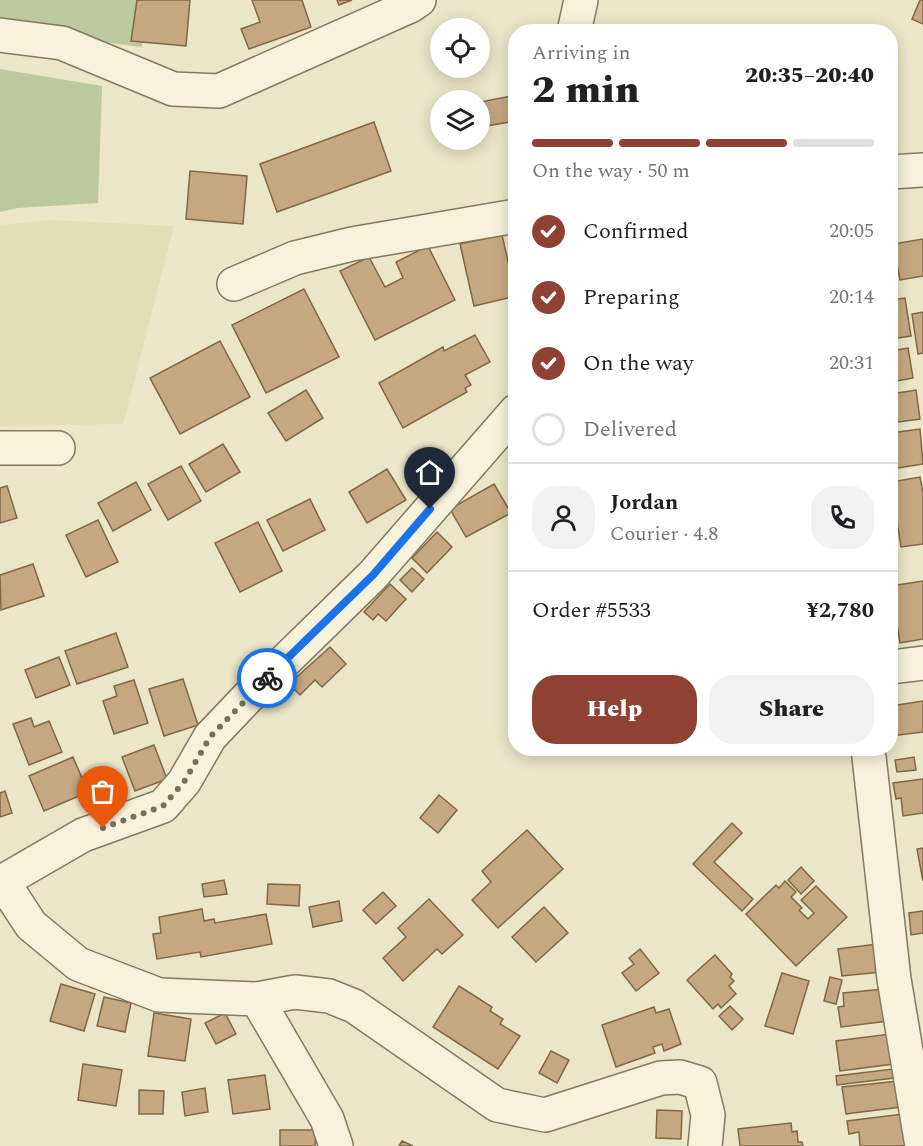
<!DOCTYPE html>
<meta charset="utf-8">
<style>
body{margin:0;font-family:Spectral,serif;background:#f2f2f2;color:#202124;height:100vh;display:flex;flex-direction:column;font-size:22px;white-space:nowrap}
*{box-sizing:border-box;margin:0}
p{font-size:20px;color:#757577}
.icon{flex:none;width:33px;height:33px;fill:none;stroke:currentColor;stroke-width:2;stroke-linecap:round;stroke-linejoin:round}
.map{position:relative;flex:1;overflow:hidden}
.drawer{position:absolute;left:508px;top:24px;width:390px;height:732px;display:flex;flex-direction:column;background:#fff;border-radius:24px;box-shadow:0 3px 15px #0003}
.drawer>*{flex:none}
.tools{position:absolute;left:430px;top:18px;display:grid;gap:12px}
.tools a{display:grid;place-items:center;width:60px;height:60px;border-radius:50%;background:#fff;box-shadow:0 3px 15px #0003;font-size:30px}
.pin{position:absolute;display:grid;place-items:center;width:51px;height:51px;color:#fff;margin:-62px -26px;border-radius:50% 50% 50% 0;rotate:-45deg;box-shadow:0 0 6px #0007}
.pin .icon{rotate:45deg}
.courier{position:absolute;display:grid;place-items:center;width:60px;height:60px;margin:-30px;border:4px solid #1a73e8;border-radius:50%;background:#fff;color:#222;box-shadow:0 2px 8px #0007}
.headline em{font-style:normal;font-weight:800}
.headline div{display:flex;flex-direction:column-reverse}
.headline{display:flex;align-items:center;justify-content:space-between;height:102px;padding:0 24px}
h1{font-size:39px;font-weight:800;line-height:45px}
.bar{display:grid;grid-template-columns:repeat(4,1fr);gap:9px 6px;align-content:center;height:72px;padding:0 24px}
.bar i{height:8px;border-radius:4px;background:#e0e0e0}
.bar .active{background:#8f4134}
.bar p{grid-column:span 4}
.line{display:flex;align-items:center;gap:15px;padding:0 24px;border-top:2px solid #e0e0e0}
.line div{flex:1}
.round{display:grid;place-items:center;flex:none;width:63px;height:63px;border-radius:24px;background:#f2f2f2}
ol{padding:0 24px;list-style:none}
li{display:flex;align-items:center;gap:18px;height:66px}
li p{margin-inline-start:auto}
li .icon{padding:6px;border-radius:50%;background:#8f4134;color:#fff;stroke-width:4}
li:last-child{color:#757577}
li i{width:33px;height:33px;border:3px solid #e0e0e0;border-radius:50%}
.action{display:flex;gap:12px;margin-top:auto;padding:12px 24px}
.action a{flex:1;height:69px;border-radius:24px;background:#8f4134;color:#fff;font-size:24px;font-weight:800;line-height:69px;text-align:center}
.action a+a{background:#f2f2f2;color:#202124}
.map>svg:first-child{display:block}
.farmland{fill:#e0dfb6}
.green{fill:#bcc89d}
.building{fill:#c5a881;stroke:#826746;stroke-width:1.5}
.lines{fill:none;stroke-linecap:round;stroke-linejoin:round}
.street-casing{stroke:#85795f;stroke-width:36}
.street{stroke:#f6f2db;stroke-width:33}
.done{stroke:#766f5b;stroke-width:6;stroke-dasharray:0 10.8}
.route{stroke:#1a73e8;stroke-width:8}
</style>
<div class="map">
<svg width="923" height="1146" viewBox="0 0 923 1146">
<rect width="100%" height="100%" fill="#ebe6c8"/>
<!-- farmland -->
<path class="farmland" d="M 49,220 L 174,226 L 123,424 L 0,426 L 0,225 Z"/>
<!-- green -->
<g class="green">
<path d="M 0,0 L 147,0 L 142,47 L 0,29 Z"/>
<path d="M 0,69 L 102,86 L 98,203 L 17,208 L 0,212 Z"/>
</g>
<!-- building -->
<g class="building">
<path d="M 137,0 L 190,0 L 186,46 L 131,41 Z"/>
<path d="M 252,0 L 302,0 L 311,27 L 249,49 L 241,29 L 260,22 Z"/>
<path d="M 337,0 L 352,0 L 339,5 Z"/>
<path d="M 920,0 L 923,0 L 923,24 L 912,19 Z"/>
<path d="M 516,95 L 516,121 L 480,127 L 480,102 Z"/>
<path d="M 374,122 L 391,171 L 277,212 L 260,164 Z"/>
<path d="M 190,171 L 247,176 L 243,224 L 186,219 Z"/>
<path d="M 502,235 L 516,296 L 474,306 L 460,244 Z"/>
<path d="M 923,239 L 923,276 L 900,280 L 893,244 Z"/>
<path d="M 428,246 L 455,300 L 375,340 L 340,271 L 369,257 L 385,287 L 403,278 L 396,262 Z"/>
<path d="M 304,289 L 339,357 L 266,393 L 232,325 Z"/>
<path d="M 905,298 L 911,336 L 891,339 L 891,300 Z"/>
<path d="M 923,312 L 923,353 L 918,354 L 912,314 Z"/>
<path d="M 475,335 L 490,362 L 465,375 L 471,385 L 465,388 L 467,392 L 403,428 L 379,383 L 443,347 L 444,351 Z"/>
<path d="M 220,341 L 250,397 L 180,434 L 150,378 Z"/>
<path d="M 908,348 L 913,378 L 891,382 L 891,351 Z"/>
<path d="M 306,390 L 323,418 L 286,441 L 268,413 Z"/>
<path d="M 916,390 L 920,419 L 891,423 L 891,394 Z"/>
<path d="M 920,429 L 923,464 L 891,469 L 891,433 Z"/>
<path d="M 223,444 L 240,472 L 206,492 L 189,464 Z"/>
<path d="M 181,466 L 201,501 L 168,520 L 148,484 Z"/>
<path d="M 387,469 L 406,500 L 367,523 L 349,492 Z"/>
<path d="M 920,477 L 923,493 L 923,544 L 901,547 L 891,482 Z"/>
<path d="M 136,482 L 151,510 L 113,531 L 98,503 Z"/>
<path d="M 494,484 L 511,513 L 466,537 L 450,509 Z"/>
<path d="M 7,486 L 17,518 L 0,523 L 0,488 Z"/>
<path d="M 310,499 L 325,530 L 283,551 L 267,520 Z"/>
<path d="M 98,520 L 118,562 L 86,577 L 66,535 Z"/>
<path d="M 258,522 L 282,571 L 240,592 L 215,543 Z"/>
<path d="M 437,532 L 452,547 L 427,573 L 412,558 Z"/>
<path d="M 33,564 L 44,596 L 1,610 L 0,575 Z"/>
<path d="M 412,568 L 424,579 L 412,592 L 400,580 Z"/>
<path d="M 923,581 L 923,639 L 900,643 L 891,586 Z"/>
<path d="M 390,584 L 406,599 L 386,621 L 378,614 L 373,620 L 364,612 Z"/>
<path d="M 116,633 L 128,667 L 77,684 L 65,651 Z"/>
<path d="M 330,647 L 346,664 L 322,687 L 315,680 L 300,695 L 289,684 Z"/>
<path d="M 59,657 L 70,685 L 36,698 L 25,670 Z"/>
<path d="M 183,679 L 198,725 L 164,736 L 149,689 Z"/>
<path d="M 134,680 L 148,723 L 114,734 L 103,701 L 117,696 L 114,686 Z"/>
<path d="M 923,701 L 923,732 L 891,736 L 891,706 Z"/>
<path d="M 31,718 L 34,727 L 49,721 L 62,752 L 29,765 L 13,724 Z"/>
<path d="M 154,745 L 167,779 L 135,791 L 122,757 Z"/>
<path d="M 73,757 L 88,792 L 44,811 L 29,776 Z"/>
<path d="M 914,757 L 916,770 L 897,772 L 895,760 Z"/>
<path d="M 923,779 L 923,813 L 903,816 L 901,798 L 896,799 L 893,783 Z"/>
<path d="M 5,791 L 12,813 L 0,817 L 0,793 Z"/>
<path d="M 439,795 L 457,810 L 438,833 L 420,818 Z"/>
<path d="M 732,823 L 742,833 L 714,862 L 753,899 L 742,911 L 693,864 Z"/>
<path d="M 527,830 L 563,869 L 498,928 L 472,900 L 491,882 L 482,871 Z"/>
<path d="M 923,848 L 923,881 L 917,849 Z"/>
<path d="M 801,867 L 814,881 L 801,894 L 788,880 Z"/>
<path d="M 224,880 L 227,894 L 204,897 L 202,884 Z"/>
<path d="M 785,881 L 796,892 L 791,897 L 802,908 L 799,910 L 808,919 L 814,913 L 801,900 L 816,886 L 847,917 L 796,966 L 746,914 L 776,885 L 779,888 Z"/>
<path d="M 268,884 L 300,885 L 299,906 L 267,904 Z"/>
<path d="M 383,892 L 396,906 L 376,924 L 363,910 Z"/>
<path d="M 429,899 L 463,935 L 442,954 L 437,949 L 403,981 L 383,958 L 406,937 L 398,928 Z"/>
<path d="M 339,901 L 342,921 L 313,927 L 309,907 Z"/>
<path d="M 544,907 L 568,933 L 536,962 L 512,937 Z"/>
<path d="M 202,909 L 204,921 L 214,919 L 215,923 L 266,914 L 272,944 L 201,957 L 200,952 L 157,959 L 153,934 L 161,933 L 159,917 Z"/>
<path d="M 923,911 L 923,933 L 911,935 L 909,913 Z"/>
<path d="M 877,944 L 881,972 L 842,976 L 838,949 Z"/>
<path d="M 640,949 L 659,973 L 636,991 L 622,973 L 634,964 L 629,958 Z"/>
<path d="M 715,955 L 732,974 L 730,977 L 734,981 L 729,986 L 736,994 L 721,1008 L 718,1004 L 713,1009 L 687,980 Z"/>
<path d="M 782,973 L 809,981 L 793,1034 L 765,1026 Z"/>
<path d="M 830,977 L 842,980 L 836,1004 L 824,1001 Z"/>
<path d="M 61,984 L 95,994 L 84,1031 L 50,1021 Z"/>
<path d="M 459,986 L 492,1007 L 490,1011 L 503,1019 L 500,1024 L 520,1036 L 498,1069 L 433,1027 Z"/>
<path d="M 884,989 L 888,1021 L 841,1027 L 838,1007 L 844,1006 L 843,993 Z"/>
<path d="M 104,997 L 131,1003 L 125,1032 L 97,1026 Z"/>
<path d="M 730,1006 L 743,1019 L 732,1030 L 719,1016 Z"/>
<path d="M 654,1007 L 656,1013 L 669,1009 L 681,1044 L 664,1051 L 662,1044 L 653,1047 L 655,1053 L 616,1067 L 602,1025 Z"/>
<path d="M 154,1013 L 191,1019 L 185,1061 L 148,1056 Z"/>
<path d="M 225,1013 L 236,1034 L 216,1044 L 205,1023 Z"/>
<path d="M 890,1034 L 894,1064 L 840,1071 L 836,1041 Z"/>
<path d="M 551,1051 L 569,1060 L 557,1083 L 539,1073 Z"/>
<path d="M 83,1064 L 122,1070 L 116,1106 L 78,1100 Z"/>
<path d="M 893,1069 L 894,1078 L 837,1085 L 836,1076 Z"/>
<path d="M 265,1075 L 270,1109 L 233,1114 L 228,1080 Z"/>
<path d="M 898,1081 L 901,1107 L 846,1114 L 842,1087 Z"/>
<path d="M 205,1088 L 208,1112 L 185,1116 L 182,1092 Z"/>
<path d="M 139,1090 L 164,1091 L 163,1114 L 139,1114 Z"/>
<path d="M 657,1110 L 682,1111 L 681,1139 L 656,1138 Z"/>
<path d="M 903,1114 L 907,1146 L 860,1146 L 859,1132 L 849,1134 L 847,1121 Z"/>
<path d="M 791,1123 L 792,1132 L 797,1131 L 798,1142 L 802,1142 L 803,1146 L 740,1146 L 738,1129 Z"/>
<path d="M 280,1130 L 316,1130 L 315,1146 L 280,1146 Z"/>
<path d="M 402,1141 L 413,1146 L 399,1146 Z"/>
</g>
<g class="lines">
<defs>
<g id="street">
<path d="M 574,32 L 581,0"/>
<path d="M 0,35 L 62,43 L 173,89 L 219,91 L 410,6 L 419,0"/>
<path d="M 891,172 L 923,170"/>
<path d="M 234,284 L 295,258 L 352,244 L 516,216"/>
<path d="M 0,448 L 58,448"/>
<path d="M 891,667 L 923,663"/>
<path d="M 868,748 L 894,979 L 922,1146"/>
<path d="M 3,882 L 31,925 L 78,964 L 159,995 L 257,999 L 295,992 L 329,996 L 354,1006 L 497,1105 L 545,1115 L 661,1078 L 680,1077 L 700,1083 L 708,1115 L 705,1146"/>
<path d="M 0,883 L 83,835 L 163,806 L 184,782 L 210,737 L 249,696 L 373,575 L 516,411"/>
<path d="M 257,999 L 327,1119 L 336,1146"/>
</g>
</defs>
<!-- street casing -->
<use href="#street" class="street-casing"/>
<!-- street -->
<use href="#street" class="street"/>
</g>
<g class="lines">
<!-- done -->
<path class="done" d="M 103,828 L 163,806 L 184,782 L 210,737 L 267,678"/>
<!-- route -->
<path class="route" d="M 267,678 L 373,575 L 430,509"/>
</g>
</svg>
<div class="tools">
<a><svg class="icon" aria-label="locate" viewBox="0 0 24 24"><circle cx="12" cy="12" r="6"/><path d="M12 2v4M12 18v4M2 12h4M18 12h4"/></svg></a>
<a><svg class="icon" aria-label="layers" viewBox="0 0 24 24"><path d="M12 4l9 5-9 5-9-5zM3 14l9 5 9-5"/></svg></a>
</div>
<div class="pin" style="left:103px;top:828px;background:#ea580c"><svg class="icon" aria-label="bag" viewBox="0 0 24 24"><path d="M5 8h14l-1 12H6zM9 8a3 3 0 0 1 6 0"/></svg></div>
<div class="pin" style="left:430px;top:509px;background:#1f2937"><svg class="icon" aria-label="home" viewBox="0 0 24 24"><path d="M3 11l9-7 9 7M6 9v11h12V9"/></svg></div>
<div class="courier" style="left:267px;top:678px"><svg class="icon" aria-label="bike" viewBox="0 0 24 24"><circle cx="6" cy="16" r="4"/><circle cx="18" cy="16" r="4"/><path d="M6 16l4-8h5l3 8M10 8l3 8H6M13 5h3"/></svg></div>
<section class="drawer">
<div class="headline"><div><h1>2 min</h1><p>Arriving in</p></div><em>20:35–20:40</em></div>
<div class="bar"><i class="active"></i><i class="active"></i><i class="active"></i><i></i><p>On the way · 50 m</p></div>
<ol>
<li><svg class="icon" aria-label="check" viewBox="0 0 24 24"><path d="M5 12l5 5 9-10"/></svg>Confirmed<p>20:05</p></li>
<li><svg class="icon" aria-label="check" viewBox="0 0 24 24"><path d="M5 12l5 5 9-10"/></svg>Preparing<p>20:14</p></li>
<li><svg class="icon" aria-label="check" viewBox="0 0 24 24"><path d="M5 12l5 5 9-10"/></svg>On the way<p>20:31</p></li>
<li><i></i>Delivered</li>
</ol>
<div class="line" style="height:108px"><a class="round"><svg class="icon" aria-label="person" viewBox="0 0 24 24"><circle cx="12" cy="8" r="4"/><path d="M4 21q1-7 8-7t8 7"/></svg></a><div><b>Jordan</b><p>Courier · 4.8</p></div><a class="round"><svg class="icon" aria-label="phone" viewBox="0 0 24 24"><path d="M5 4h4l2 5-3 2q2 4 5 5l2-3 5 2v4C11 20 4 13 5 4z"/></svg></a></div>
<div class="line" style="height:78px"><div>Order #5533</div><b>¥2,780</b></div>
<div class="action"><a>Help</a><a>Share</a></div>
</section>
</div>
